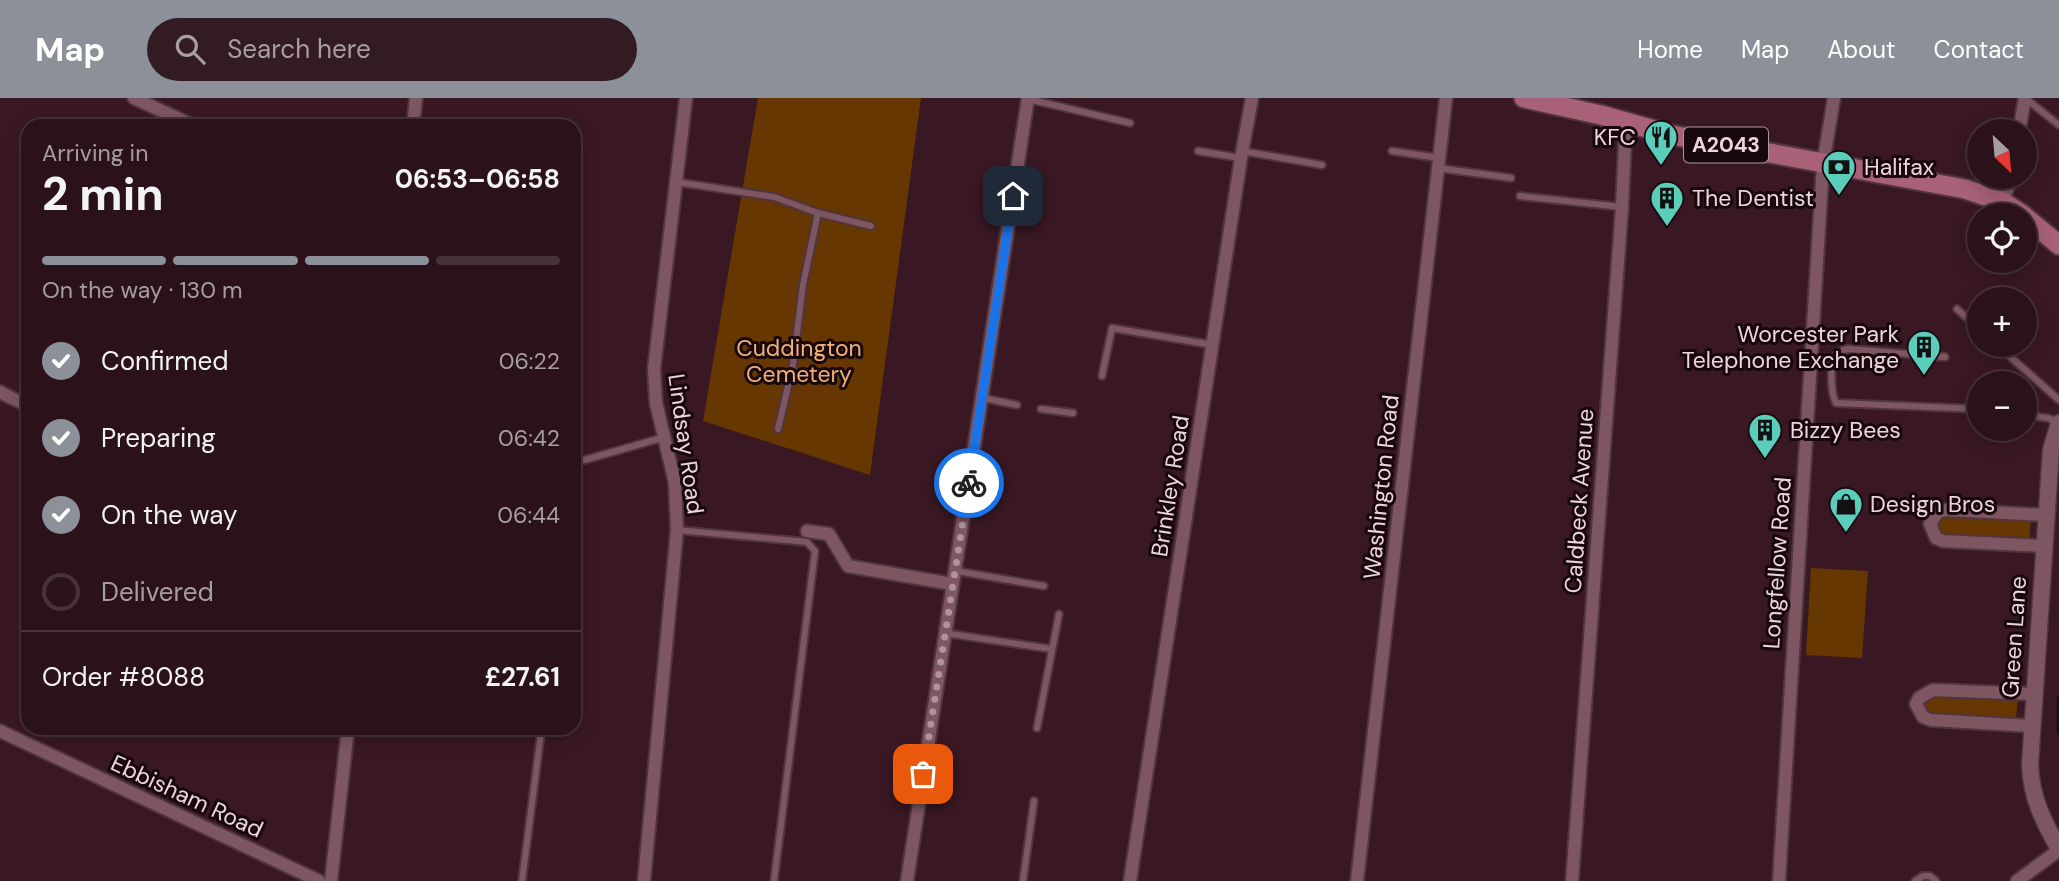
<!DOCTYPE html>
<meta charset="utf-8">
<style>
body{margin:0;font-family:"DM Sans",sans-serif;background:#331b23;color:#f1f3f6;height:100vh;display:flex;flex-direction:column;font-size:26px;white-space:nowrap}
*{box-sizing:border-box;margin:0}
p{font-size:23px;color:#a69ea2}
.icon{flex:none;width:38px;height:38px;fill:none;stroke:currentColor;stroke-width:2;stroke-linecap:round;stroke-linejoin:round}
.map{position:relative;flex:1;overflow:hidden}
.drawer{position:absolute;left:21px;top:21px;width:560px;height:616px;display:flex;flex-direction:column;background:#2b121a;border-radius:21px;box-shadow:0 4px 18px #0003,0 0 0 2px #473239}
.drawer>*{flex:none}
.needle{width:46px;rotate:154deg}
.tools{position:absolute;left:1967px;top:21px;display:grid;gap:14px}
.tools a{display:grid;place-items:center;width:70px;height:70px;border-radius:50%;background:#2b121a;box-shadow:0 4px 18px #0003,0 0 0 2px #473239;font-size:35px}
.pin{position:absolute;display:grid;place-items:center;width:60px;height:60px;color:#fff;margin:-30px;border-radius:14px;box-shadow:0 4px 10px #0006}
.courier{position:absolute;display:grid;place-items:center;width:70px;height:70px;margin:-35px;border:5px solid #1a73e8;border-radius:50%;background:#fff;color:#222;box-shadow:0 2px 9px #0007}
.headline em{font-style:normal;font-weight:700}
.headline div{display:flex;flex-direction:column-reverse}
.headline{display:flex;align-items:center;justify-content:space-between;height:119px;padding:0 21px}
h1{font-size:46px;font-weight:700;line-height:52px}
.bar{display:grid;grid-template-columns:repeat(4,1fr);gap:10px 7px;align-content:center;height:84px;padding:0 21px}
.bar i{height:9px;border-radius:5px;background:#473239}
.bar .current{background:#8c9099}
.bar p{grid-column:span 4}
.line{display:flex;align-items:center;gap:18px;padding:0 21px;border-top:2px solid #473239}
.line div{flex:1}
ol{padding:0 21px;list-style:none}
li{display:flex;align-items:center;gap:21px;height:77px}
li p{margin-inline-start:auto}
li .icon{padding:7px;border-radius:50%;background:#8c9099;color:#fff;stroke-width:4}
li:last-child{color:#a69ea2}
li i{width:38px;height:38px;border:4px solid #473239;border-radius:50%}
header{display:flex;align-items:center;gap:42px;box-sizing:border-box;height:98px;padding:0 35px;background:#8c9099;color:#fff}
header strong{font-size:33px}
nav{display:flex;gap:38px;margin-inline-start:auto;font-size:24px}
.search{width:490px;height:63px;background:#331b23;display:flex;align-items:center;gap:18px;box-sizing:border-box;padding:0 24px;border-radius:38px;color:#a69ea2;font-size:26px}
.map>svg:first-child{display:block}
.green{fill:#663700}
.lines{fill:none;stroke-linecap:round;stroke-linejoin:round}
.stream{stroke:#101405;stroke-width:4.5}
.service-casing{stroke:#50353e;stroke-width:10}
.minor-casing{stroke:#50353e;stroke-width:16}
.tertiary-casing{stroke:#50353e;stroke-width:19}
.primary-casing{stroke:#50353e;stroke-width:23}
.service{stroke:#7d5661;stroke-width:6}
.minor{stroke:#7d5661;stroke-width:12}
.tertiary{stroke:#7d5661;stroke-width:16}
.primary{stroke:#a86177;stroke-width:19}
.done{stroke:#ae939b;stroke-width:7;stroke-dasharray:0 12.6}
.route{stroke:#1a73e8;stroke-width:9}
.labels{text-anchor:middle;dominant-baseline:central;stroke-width:6;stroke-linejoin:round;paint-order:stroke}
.shield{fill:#17080d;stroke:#ad989d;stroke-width:2}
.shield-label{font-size:21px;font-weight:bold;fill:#edd5db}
.poi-label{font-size:23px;fill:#edd5db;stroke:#17080d;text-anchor:start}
.park-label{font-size:23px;fill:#f1b078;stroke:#17080d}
.street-label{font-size:23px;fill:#edd5db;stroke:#17080d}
</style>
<header>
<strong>Map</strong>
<div class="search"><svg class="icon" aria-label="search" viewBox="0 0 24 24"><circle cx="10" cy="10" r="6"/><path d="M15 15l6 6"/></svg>Search here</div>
<nav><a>Home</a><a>Map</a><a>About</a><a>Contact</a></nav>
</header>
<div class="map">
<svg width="2059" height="783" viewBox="0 0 2059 783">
<rect width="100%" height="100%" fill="#391823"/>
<!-- green -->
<g class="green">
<path d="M 758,0 L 921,0 L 870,377 L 703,323 Z"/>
<path d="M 1946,418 L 2031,422 L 2029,442 L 1945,437 L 1940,435 L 1936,427 L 1941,420 Z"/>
<path d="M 1811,470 L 1868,473 L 1862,560 L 1806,557 Z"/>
<path d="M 1933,597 L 2018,601 L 2016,620 L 1932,616 L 1927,613 L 1924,610 L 1925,602 Z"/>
</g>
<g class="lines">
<!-- stream -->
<path class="stream" d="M 2059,600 L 2059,635"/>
<defs>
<g id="service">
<path d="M 2025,0 L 2059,27"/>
<path d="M 1028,1 L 1130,25"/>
<path d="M 1198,53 L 1241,60"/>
<path d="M 1242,53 L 1322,67"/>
<path d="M 1392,53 L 1439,60"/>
<path d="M 1438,70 L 1511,80"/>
<path d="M 677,84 L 774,99 L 818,115 L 871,128"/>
<path d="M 1520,98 L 1622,109"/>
<path d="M 1957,211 L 1979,231"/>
<path d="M 1997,247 L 2059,302"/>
<path d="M 1945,259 L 1848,251 C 1842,252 1837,254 1834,260 C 1830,270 1831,296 1836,305 L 1979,311"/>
<path d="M 1102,278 L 1112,230 L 1213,247"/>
<path d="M 983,300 L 1017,307"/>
<path d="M 1041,311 L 1073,315"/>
<path d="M 2025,317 L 2048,320 L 2057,324"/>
<path d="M 778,331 L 793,267 L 803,187 L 818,115"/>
<path d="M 574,365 L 665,339"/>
<path d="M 677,432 L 807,444 L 815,453 L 774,783"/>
<path d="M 956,473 L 1044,488"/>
<path d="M 944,535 L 1052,551"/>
<path d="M 1037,630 L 1059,516"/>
<path d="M 522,783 L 541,635"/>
<path d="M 1023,783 L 1034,703"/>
<path d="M 1915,783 L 1923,778 L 1930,778 L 1936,783"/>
</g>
<g id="minor">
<path d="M 134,0 L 194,28"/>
<path d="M 413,28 L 416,0"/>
<path d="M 2019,33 L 2025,0"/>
<path d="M 2003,104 L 2011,79"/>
<path d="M 0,294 L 28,308"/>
<path d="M 807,433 L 829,436 L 848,468 L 952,486"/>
<path d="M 2043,448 L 1943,443 L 1936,440 L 1930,426 L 1938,414 L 1946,412 L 2046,417"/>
<path d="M 2032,628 L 1931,622 L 1923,619 L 1916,606 L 1919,600 L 1933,592 L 2033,596"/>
<path d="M 0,633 L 319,783"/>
<path d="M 331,783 L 348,630"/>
<path d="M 644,783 L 677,432 L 675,385 L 656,305 L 654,271 L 686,0"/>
<path d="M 907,783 L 1028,0"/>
<path d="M 1130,783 L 1241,60 L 1252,0"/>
<path d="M 1357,783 L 1446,0"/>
<path d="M 1572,783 L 1622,109 L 1625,44 L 1630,26"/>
<path d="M 1779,783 L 1823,66 L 1834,0"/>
<path d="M 2017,783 L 2059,752"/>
</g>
<path id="tertiary" d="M 2059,325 L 2051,352 L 2030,666 C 2031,699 2043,723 2059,751"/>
<g id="primary">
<path d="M 1524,0 L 1601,17 L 1672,37 L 1965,91 L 2003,104 L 2023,117"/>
<path d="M 2025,119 L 2059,147"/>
</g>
</defs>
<!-- service casing -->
<use href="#service" class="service-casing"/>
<!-- minor casing -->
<use href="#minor" class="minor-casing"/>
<!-- tertiary casing -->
<use href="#tertiary" class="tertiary-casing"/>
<!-- primary casing -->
<use href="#primary" class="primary-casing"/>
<!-- service -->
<use href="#service" class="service"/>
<!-- minor -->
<use href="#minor" class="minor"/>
<!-- tertiary -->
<use href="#tertiary" class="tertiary"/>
<!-- primary -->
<use href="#primary" class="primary"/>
</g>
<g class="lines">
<!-- done -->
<path class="done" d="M 923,676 L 969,385"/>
<!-- route -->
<path class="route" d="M 969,385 L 1013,98"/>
</g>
<!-- icons -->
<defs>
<symbol id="restaurant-pin" viewBox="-11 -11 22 30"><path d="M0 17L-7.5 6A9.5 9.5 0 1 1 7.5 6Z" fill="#5bcebb" stroke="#17080d"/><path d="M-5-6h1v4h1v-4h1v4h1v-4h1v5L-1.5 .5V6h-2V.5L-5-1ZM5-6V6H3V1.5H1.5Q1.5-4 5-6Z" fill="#111"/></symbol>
<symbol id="bank-pin" viewBox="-11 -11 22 30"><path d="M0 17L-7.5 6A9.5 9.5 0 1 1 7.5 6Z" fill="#5bcebb" stroke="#17080d"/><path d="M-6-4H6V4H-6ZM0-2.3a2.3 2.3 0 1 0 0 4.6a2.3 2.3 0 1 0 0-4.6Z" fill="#111"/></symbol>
<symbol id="building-pin" viewBox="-11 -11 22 30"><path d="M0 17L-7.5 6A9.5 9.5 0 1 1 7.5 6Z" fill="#5bcebb" stroke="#17080d"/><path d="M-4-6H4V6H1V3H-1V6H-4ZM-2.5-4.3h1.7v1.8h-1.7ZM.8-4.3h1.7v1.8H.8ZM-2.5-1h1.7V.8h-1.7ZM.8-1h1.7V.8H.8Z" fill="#111"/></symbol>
<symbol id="shop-pin" viewBox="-11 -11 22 30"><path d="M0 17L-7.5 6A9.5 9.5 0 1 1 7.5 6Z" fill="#5bcebb" stroke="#17080d"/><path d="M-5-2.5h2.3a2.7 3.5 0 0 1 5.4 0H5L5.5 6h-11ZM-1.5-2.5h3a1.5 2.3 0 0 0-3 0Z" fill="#111"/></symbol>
</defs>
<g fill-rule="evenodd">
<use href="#restaurant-pin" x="1642" y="20" width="38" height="52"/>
<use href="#bank-pin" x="1820" y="50" width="38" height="52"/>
<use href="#building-pin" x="1648" y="81" width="38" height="52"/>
<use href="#building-pin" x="1905" y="230" width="38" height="52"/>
<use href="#building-pin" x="1746" y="313" width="38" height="52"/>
<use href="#shop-pin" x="1827" y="387" width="38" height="52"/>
</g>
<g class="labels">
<!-- shield labels -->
<rect class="shield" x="1684" y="29.5" width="84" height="35" rx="5"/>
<g class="shield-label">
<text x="1726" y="47">A2043</text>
</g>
<!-- poi labels -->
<g class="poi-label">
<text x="1636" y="39" text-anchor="end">KFC</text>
<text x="1864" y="69">Halifax</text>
<text x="1692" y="100">The Dentist</text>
<text x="1899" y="236" text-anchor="end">Worcester Park<tspan x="1899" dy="26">Telephone Exchange</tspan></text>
<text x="1790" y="332">Bizzy Bees</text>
<text x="1870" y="406">Design Bros</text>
</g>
<!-- park labels -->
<g class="park-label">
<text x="799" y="250">Cuddington<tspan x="799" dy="26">Cemetery</tspan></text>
</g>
<!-- street labels -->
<g class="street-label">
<text transform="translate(686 346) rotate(82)">Lindsay Road</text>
<text transform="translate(1170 388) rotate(-81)">Brinkley Road</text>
<text transform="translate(1381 389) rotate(-84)">Washington Road</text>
<text transform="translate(1579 403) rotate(-86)">Caldbeck Avenue</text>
<text transform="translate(1777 465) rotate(-86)">Longfellow Road</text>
<text transform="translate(2014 539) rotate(-86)">Green Lane</text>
<text transform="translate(187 698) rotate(25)">Ebbisham Road</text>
</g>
</g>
</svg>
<div class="tools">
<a><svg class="needle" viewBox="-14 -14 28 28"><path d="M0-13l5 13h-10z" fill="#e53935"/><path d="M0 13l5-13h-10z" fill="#a69ea2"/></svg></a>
<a><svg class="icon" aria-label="locate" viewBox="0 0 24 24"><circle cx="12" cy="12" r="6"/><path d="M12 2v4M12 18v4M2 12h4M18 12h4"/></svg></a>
<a>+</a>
<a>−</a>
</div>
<div class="pin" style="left:923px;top:676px;background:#ea580c"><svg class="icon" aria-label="bag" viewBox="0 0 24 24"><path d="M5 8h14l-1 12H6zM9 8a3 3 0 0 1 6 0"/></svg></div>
<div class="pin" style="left:1013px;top:98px;background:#1f2937"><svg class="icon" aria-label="home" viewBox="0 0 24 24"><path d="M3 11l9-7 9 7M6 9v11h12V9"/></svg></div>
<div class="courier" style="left:969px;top:385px"><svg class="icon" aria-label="bike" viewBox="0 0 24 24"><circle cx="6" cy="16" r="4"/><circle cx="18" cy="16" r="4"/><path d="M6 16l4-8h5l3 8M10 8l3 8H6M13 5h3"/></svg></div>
<section class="drawer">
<div class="headline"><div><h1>2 min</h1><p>Arriving in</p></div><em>06:53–06:58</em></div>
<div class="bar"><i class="current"></i><i class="current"></i><i class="current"></i><i></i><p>On the way · 130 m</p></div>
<ol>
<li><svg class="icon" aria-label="check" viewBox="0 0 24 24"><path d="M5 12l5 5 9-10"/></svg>Confirmed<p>06:22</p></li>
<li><svg class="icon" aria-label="check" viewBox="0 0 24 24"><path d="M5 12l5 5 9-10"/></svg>Preparing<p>06:42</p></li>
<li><svg class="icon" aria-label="check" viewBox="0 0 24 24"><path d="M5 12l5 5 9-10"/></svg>On the way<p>06:44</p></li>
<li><i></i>Delivered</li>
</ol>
<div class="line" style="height:91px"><div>Order #8088</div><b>£27.61</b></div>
</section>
</div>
